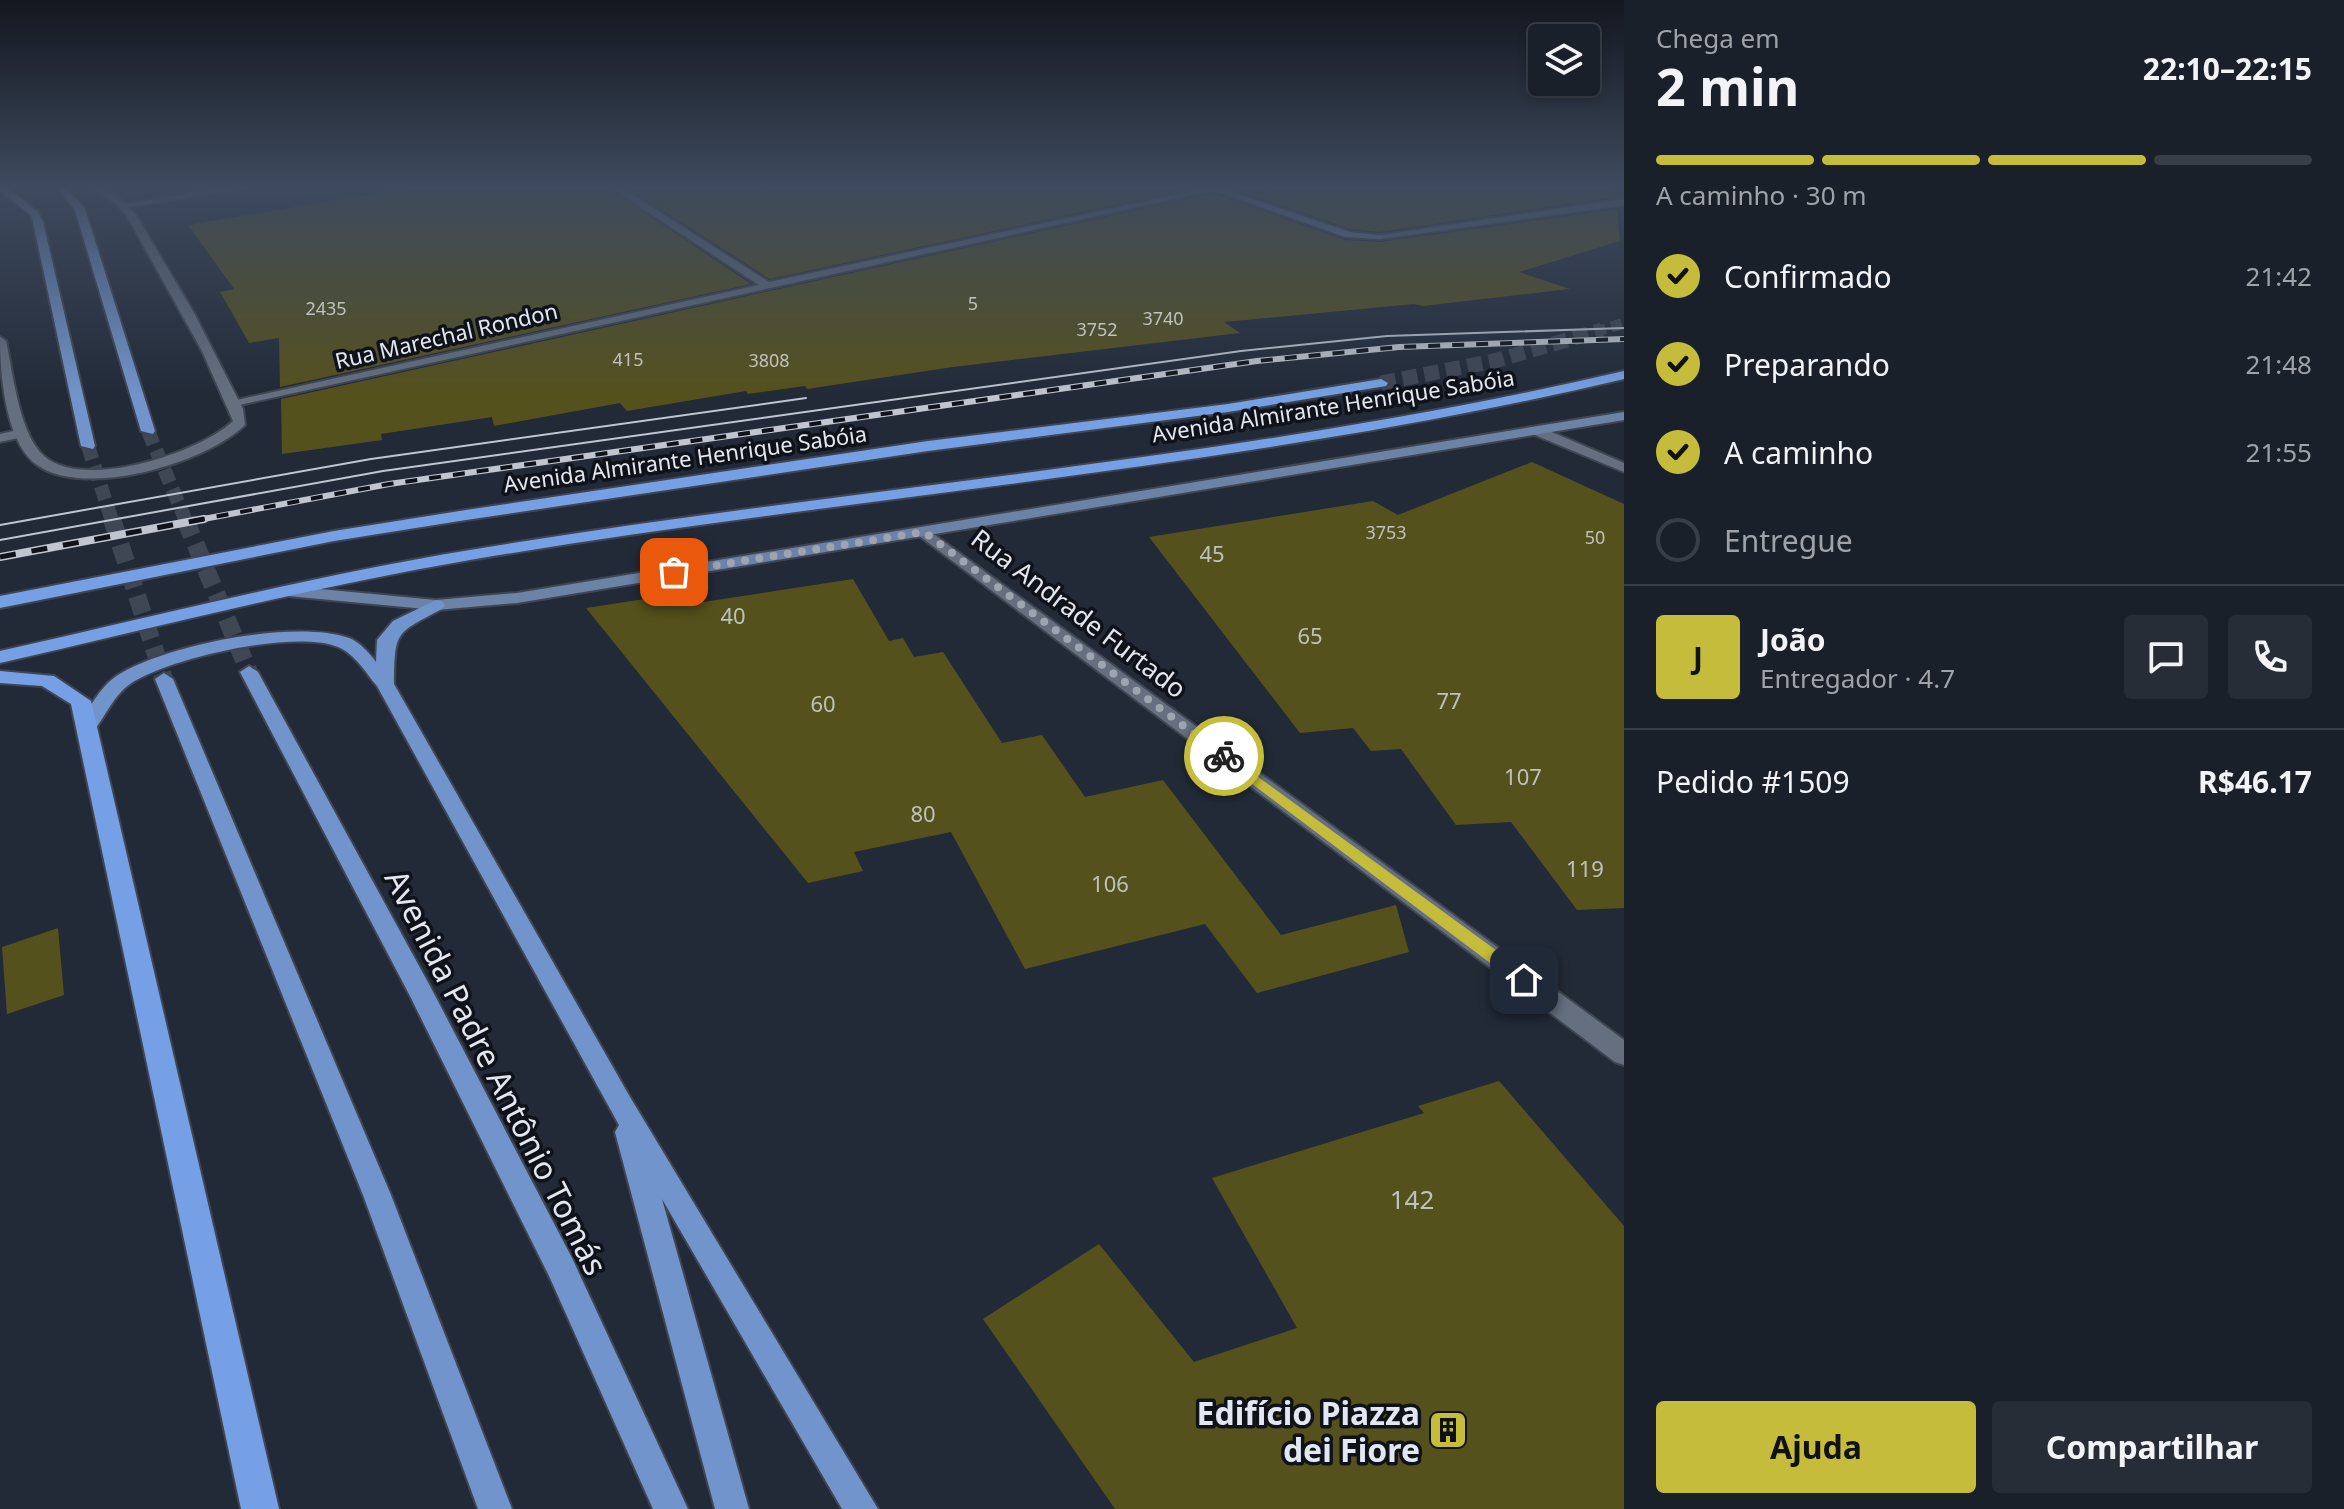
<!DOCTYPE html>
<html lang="pt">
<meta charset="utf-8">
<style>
body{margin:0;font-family:"Noto Sans",sans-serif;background:#272d36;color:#f1f3f6;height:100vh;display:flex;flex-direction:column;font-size:30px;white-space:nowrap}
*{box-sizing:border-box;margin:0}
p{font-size:26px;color:#9fa3a8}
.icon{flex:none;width:44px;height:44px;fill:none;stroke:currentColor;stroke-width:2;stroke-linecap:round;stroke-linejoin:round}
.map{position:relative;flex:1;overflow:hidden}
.sheet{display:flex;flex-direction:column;background:#1a202a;width:720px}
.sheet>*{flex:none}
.controls{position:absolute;left:1528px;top:24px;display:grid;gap:16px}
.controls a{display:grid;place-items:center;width:72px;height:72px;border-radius:8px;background:#1a202a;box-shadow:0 4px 12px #0003,0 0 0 2px #383e47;font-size:40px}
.pin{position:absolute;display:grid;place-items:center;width:68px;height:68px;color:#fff;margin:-34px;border-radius:16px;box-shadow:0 4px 12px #0006}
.courier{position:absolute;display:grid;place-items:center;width:80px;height:80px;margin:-40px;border:6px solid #c6bc3c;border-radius:50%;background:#fff;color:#222;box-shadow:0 2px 10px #0007}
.headline em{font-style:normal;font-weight:700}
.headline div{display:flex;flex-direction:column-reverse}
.headline{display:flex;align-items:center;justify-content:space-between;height:136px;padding:0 32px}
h1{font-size:52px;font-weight:700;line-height:60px}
.bar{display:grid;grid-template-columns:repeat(4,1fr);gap:12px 8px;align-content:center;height:96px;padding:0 32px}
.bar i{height:10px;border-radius:6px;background:#383e47}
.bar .selected{background:#c6bc3c}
.bar p{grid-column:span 4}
.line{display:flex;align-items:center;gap:20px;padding:0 32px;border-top:2px solid #383e47}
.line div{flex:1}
.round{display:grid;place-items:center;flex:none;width:84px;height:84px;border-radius:8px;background:#272d36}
ol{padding:0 32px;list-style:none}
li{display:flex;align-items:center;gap:24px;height:88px}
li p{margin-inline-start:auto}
li .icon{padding:8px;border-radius:50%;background:#c6bc3c;color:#111;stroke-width:4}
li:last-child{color:#9fa3a8}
li i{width:44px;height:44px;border:4px solid #383e47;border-radius:50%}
.button{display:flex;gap:16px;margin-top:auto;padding:16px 32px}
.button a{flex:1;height:92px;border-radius:8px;background:#c6bc3c;color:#111;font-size:32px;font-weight:700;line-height:92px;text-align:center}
.button a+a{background:#272d36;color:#f1f3f6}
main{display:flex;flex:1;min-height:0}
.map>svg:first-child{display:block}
.building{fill:#55511c}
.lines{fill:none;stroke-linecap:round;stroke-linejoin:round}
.primary-tunnel-far1{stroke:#3f4654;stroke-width:14;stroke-dasharray:14 7;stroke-linecap:butt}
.primary-tunnel{stroke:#3f4654;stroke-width:18;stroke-dasharray:18 9;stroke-linecap:butt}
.trunk-tunnel-far1{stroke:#3f4654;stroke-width:11;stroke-dasharray:11 6;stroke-linecap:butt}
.trunk-tunnel{stroke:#3f4654;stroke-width:15;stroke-dasharray:15 7;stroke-linecap:butt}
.service-casing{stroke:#3f4551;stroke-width:4}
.minor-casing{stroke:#3f4551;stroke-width:4}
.tertiary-casing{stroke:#3f4551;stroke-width:4}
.secondary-casing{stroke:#3f4551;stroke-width:4}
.primary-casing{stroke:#3f4551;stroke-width:4}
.trunk-casing{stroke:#3f4551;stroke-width:4}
.service{fill:#656f80;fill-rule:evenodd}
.minor{fill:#656f80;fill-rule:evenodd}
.tertiary{fill:#656f80;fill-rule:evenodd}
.secondary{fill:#6c82a6;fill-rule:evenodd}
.primary{fill:#7294cc;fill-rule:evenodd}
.trunk{fill:#76a0e5;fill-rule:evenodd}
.tram{stroke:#c0c6d0;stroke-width:2}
.rail-far1-casing{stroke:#c0c6d0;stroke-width:6}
.rail-casing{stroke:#c0c6d0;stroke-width:8}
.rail-far1{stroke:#0f1319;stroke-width:4;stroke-dasharray:12;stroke-linecap:butt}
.rail{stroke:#0f1319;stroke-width:5;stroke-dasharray:16;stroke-linecap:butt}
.route{fill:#c6bc3c}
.done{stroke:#9fa5b0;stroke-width:8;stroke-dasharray:0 14.4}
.labels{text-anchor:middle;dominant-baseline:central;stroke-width:7;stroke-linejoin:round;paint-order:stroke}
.far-number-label{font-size:18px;fill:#bfc2bc}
.far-street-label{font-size:22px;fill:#e2e7f1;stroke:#0f1319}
.number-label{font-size:22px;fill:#bfc2bc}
.street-label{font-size:26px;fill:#e2e7f1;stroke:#0f1319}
.near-number-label{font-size:26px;fill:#bfc2bc}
.near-street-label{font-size:32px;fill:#e2e7f1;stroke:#0f1319}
.near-poi-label{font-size:32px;font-weight:bold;fill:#e2e7f1;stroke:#0f1319;text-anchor:end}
</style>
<main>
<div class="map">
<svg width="1624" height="1509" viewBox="0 0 1624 1509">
<rect width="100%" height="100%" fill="#222a38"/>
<!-- building -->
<g class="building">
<path d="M 418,186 L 605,186 L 751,284 L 280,387 L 279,338 L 249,343 L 220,292 L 234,289 L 188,225 Z"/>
<path d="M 624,186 L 1199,186 L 1199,187 L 770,279 Z"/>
<path d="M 1236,186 L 1614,186 L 1615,197 L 1379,232 L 1351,229 L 1233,189 Z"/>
<path d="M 1214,193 L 1344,240 L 1380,242 L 1617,209 L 1620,241 L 1519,272 L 1570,289 L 1423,306 L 1414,304 L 1224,322 L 1240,333 L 953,367 L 807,389 L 805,386 L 748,394 L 746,391 L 627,411 L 620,403 L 494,426 L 492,417 L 381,434 L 382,440 L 282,454 L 281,399 Z"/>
<path d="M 1532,462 L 1624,504 L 1624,908 L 1577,910 L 1511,822 L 1456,825 L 1401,749 L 1371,751 L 1353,728 L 1300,733 L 1149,537 L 1373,501 L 1398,515 Z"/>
<path d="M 853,579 L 889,641 L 903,638 L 914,657 L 943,652 L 1002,743 L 1042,735 L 1085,797 L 1163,780 L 1281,935 L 1396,905 L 1409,952 L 1257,993 L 1205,924 L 1025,969 L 951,832 L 854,852 L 863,871 L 808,883 L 586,608 L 671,595 L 677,606 Z"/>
<path d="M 58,928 L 64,995 L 7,1014 L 2,947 Z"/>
<path d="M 1499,1081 L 1624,1226 L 1624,1509 L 1115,1509 L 983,1319 L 1099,1244 L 1194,1362 L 1297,1328 L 1212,1178 L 1424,1113 L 1418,1106 Z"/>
</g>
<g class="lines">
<!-- primary-tunnel-far1 -->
<g class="primary-tunnel-far1">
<path d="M 148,431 L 186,521"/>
<path d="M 88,446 L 112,521"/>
</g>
<!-- primary-tunnel -->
<g class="primary-tunnel">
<path d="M 112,519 L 164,679"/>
<path d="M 185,519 L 249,672"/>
</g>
<!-- trunk-tunnel-far1 -->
<path class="trunk-tunnel-far1" d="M 1595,332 L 1624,323"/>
<!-- trunk-tunnel -->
<path class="trunk-tunnel" d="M 1381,383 L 1494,361 L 1602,330"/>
<defs>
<path id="service" d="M 22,429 L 29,433 L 27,436 L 0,442 L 0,434 Z"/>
<g id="minor">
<path d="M 238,186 L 259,186 L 124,208 L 119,205 Z"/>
<path d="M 608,186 L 619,186 L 769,282 L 1217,186 L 1233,186 L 235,406 L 228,402 L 759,285 Z"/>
<path d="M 1624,199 L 1624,205 L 1380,239 L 1375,236 Z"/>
<path d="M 1530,427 L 1540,427 L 1624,463 L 1624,472 L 1530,433 Z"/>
<path d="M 924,527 L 1624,1040 L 1624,1065 L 1615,1062 L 918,535 L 918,529 Z"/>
</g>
<path id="tertiary" d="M 86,186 L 98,186 L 115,194 L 136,215 L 194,313 L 243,409 L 245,425 C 206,463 85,499 37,465 C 5,442 0,373 0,337 L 6,341 C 13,373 19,434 44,456 C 83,491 200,453 233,421 L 202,351 L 128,218 L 116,203 Z"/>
<g id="secondary">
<path d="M 1202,186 L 1214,186 L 1350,232 L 1385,236 L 1380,239 L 1345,237 Z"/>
<path d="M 1624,412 L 1624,420 L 517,603 L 436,610 L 288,596 L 280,591 L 288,586 L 436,600 L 517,593 Z"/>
</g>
<g id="primary">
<path d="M 0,186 L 5,186 L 38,212 L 43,222 L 95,446 L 93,449 L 81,446 L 33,222 L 31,215 L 0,191 Z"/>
<path d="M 56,186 L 65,186 L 85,209 L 155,431 L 153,434 L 141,431 L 75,210 Z"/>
<path d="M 436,600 L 442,601 L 445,605 L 442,609 C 395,634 395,630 394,684 L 630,1097 L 878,1509 L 842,1509 L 662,1199 L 749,1509 L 715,1509 L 615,1132 L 619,1125 L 377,686 C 366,673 355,654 338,647 C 296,629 168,658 130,684 C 114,695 105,717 93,732 L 86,734 L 76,728 C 88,711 100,686 118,675 C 165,645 295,619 349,638 C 360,642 369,653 376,662 L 377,640 L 393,621 Z"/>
<path d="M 249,666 L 258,672 L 430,986 L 572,1258 L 688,1509 L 653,1509 L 550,1278 L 410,996 L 240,672 Z"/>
<path d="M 164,673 L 173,679 L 391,1195 L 512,1509 L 478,1509 L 363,1195 L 155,679 Z"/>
</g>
<g id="trunk">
<path d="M 1624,371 L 1624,379 C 1245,469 853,495 470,560 C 312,587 156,627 0,663 L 0,651 C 156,616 312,576 470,550 C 854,486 1245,460 1624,371 Z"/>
<path d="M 1381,379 L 1388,383 L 1386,386 L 1228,412 L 928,451 L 466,520 L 334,541 L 0,608 L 0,596 L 334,531 L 466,510 L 928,441 L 1228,404 Z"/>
<path d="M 0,671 L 54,676 L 91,701 L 279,1509 L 241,1509 L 71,704 L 42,686 L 0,683 Z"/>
</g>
</defs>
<!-- service casing -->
<use href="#service" class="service-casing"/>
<!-- minor casing -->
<use href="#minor" class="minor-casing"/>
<!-- tertiary casing -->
<use href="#tertiary" class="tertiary-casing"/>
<!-- secondary casing -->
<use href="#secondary" class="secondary-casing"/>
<!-- primary casing -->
<use href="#primary" class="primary-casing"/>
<!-- trunk casing -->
<use href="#trunk" class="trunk-casing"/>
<!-- service -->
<use href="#service" class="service"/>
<!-- minor -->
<use href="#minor" class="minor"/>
<!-- tertiary -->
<use href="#tertiary" class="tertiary"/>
<!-- secondary -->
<use href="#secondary" class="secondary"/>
<!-- primary -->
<use href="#primary" class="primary"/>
<!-- trunk -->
<use href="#trunk" class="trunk"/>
<!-- tram -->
<g class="tram">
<path d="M 0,525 L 371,459 L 806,398"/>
<path d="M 0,540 L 383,471 L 1241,351 L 1387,336 L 1624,328"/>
</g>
<defs>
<path id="rail-far1" d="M 193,521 L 389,484 L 1257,361 L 1399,347 L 1624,339"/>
<path id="rail" d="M 0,557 L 204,519"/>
</defs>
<!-- rail-far1 casing -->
<use href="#rail-far1" class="rail-far1-casing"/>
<!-- rail casing -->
<use href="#rail" class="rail-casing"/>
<!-- rail-far1 -->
<use href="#rail-far1" class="rail-far1"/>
<!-- rail -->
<use href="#rail" class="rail"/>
</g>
<!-- sky -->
<linearGradient id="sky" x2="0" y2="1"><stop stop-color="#13171f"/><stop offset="0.47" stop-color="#3e4a5e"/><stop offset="1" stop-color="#3e4a5e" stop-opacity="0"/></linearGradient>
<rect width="1624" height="397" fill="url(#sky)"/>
<!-- route -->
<path class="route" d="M 1224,752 L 1530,975 L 1530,984 L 1518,984 L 1219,759 L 1217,756 Z"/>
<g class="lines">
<!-- done -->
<path class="done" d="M 674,572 L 924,532 L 1224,756"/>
</g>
<!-- icons -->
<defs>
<symbol id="building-square" viewBox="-11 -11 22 22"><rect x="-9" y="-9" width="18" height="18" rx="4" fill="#c6bc3c" stroke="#0f1319"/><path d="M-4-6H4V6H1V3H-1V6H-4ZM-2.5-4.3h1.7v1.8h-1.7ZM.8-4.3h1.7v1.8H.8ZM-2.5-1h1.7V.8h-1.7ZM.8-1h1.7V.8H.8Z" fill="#111"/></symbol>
</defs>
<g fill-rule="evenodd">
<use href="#building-square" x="1426" y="1408" width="44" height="44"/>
</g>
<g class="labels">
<!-- far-number labels -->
<g class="far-number-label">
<text x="973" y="303">5</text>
<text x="326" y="308">2435</text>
<text x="1163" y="318">3740</text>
<text x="1097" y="329">3752</text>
<text x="628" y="359">415</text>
<text x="769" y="360">3808</text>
<text x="1386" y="532">3753</text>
<text x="1595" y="537">50</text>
</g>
<!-- far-street labels -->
<g class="far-street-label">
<text transform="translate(446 335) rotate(-13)">Rua Marechal Rondon</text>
<text transform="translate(1333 405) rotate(-9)">Avenida Almirante Henrique Sabóia</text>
<text transform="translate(685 458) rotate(-8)">Avenida Almirante Henrique Sabóia</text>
</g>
<!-- number labels -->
<g class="number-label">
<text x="1212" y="553">45</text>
<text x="733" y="615">40</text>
<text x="1310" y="635">65</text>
<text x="1449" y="700">77</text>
<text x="823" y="703">60</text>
<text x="1523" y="776">107</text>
<text x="923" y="813">80</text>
<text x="1585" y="868">119</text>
<text x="1110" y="883">106</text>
</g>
<!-- street labels -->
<g class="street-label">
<text transform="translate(1079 613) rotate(37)">Rua Andrade Furtado</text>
</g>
<!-- near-number labels -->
<g class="near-number-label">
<text x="1412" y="1199">142</text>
</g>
<!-- near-street labels -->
<g class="near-street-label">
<text transform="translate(497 1072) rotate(63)">Avenida Padre Antônio Tomás</text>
</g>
<!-- near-poi labels -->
<g class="near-poi-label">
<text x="1420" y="1412">Edifício Piazza<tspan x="1420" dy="37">dei Fiore</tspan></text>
</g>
</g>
</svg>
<div class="controls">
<a><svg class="icon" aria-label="layers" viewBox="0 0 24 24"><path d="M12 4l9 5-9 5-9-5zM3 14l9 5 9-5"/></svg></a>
</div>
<div class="pin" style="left:674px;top:572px;background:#ea580c"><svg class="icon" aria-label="bag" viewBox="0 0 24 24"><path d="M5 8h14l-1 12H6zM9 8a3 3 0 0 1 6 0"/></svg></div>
<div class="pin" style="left:1524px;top:980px;background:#1f2937"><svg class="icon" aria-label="home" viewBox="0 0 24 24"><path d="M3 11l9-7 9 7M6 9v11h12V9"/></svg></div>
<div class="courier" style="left:1224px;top:756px"><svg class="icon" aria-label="bike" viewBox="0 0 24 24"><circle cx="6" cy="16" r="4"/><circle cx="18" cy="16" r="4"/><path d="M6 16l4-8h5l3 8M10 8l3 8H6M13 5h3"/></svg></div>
</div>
<section class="sheet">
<div class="headline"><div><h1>2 min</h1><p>Chega em</p></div><em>22:10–22:15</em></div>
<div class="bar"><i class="selected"></i><i class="selected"></i><i class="selected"></i><i></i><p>A caminho · 30 m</p></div>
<ol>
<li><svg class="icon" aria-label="check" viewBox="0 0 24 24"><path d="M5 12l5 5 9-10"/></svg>Confirmado<p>21:42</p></li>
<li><svg class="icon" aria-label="check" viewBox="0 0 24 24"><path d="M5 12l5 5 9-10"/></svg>Preparando<p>21:48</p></li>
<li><svg class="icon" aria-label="check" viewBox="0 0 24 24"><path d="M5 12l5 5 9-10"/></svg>A caminho<p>21:55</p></li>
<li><i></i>Entregue</li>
</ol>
<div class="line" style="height:144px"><b class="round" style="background:#c6bc3c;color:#111">J</b><div><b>João</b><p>Entregador · 4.7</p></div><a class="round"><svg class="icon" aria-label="chat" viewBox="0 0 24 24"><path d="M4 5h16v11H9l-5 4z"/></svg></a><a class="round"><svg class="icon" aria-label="phone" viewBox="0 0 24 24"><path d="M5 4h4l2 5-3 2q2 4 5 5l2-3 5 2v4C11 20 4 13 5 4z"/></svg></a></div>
<div class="line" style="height:104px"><div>Pedido #1509</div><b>R$46.17</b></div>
<div class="button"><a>Ajuda</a><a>Compartilhar</a></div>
</section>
</main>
